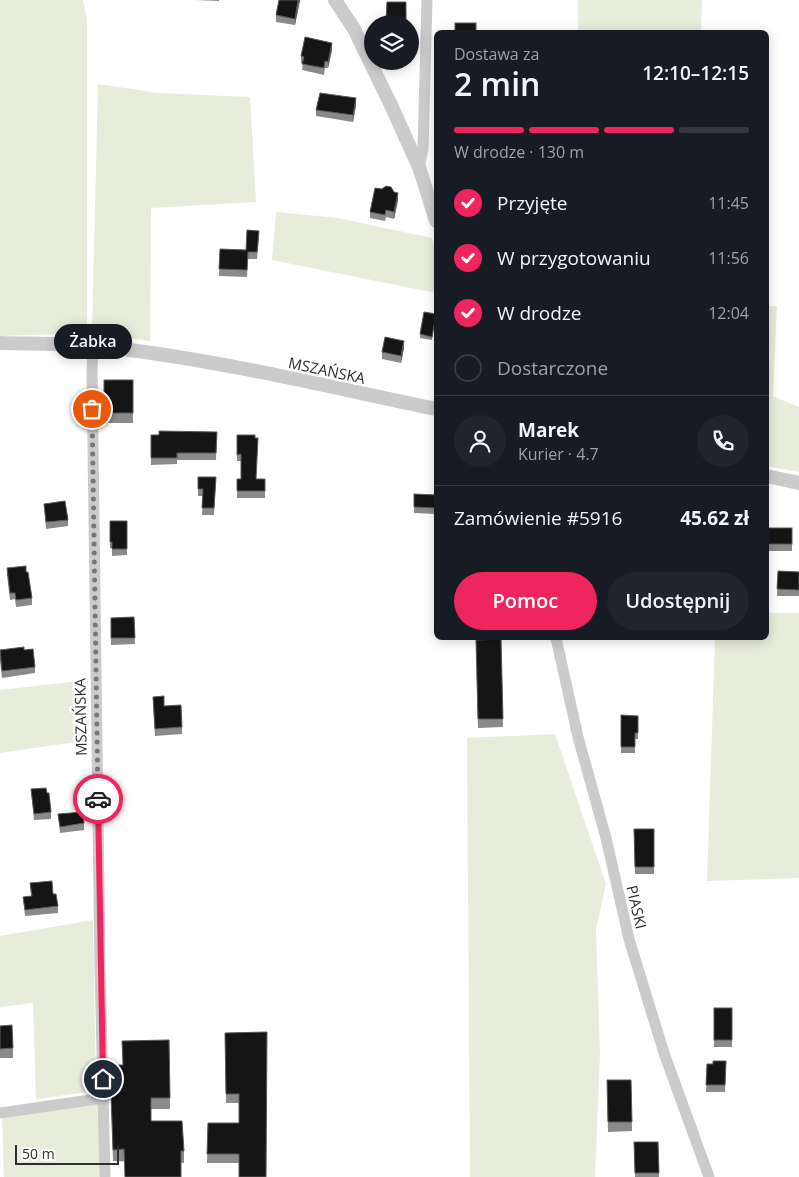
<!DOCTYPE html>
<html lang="pl">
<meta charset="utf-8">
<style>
body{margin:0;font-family:"Open Sans",sans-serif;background:#20242c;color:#f1f3f6;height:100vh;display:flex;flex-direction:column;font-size:19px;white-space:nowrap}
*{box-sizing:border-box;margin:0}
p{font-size:16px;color:#9ea1a6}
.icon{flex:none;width:28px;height:28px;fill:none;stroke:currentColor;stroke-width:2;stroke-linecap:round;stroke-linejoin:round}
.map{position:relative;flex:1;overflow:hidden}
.panel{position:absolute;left:434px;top:30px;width:335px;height:610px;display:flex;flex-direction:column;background:#171b24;border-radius:8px;box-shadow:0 2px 12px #0003}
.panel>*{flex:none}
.fabs{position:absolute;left:364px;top:15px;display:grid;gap:10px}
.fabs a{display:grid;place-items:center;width:55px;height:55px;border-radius:50%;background:#171b24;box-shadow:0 2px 12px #0003;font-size:25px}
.scale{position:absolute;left:15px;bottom:12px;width:104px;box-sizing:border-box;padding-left:5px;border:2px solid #2e2e2e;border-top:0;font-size:14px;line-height:18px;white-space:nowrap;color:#2e2e2e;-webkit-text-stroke:4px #fff;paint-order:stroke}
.pin{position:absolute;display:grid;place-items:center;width:42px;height:42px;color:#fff;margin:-21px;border:2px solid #fff;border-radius:50%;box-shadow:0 1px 5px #0007}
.courier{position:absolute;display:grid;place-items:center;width:50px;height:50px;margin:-25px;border:4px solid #ef265d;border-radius:50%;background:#fff;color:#222;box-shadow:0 1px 6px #0007}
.bubble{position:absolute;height:35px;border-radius:18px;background:#171b24;box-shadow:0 2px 12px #0003;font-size:16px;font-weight:600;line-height:35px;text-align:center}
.overview em{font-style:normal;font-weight:600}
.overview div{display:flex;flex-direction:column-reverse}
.overview{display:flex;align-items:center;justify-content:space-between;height:85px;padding:0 20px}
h1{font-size:32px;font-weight:600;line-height:38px}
.bar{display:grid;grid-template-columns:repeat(4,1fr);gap:8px 5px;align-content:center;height:60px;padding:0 20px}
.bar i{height:6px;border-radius:4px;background:#363941}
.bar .on{background:#ef265d}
.bar p{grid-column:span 4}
.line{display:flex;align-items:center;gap:12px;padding:0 20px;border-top:1px solid #363941}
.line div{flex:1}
.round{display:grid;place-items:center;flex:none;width:52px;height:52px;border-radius:26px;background:#20242c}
ol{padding:0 20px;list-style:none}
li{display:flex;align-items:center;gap:15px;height:55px}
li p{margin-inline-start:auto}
li .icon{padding:5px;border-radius:50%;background:#ef265d;color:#fff;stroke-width:4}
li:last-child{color:#9ea1a6}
li i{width:28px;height:28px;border:2px solid #363941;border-radius:50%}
.button{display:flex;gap:10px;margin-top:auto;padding:10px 20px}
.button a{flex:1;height:58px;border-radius:30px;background:#ef265d;color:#fff;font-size:20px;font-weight:600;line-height:58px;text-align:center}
.button a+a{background:#20242c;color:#f1f3f6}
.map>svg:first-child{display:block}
.green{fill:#e8ecdb}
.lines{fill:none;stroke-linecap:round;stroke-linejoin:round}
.minor{stroke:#cbcbcb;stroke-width:11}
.tertiary{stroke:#cbcbcb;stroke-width:14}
.wall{fill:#8a8a8a}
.shaded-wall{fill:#5b5b5b}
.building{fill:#151515;stroke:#5b5b5b}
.done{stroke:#777;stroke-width:5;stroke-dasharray:0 9}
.route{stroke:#ef265d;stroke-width:6}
.labels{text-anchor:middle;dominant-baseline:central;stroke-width:5;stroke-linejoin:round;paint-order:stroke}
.street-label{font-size:15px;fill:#2e2e2e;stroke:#fff}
</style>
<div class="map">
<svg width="799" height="1177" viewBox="0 0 799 1177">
<rect width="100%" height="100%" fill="#fff"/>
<!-- green -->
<g class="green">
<path d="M 0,0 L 83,0 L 87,19 L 87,333 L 0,336 Z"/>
<path d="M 578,0 L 702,0 L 701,32 L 578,32 Z"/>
<path d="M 98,84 L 158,93 L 250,97 L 256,202 L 151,208 L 150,341 L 92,333 Z"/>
<path d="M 276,212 L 338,218 L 432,238 L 436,254 L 436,293 L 272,260 Z"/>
<path d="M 766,306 L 777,306 L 773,396 L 799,407 L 799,472 L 766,466 Z"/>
<path d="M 766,613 L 799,613 L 799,878 L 707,881 L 715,638 L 766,638 Z"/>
<path d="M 88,680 L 89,740 L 0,753 L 0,690 Z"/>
<path d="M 555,734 L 606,884 L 596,929 L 600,1054 L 595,1177 L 470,1177 L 467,738 Z"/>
<path d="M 93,920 L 96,1091 L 36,1099 L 33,1003 L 0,1007 L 0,936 Z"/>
<path d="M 99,1104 L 99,1177 L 4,1177 L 2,1117 Z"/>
</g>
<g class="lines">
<!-- minor -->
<g class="minor">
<path d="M 419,167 L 423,149 L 427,0"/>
<path d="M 93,346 L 92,370 L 100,968 L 105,1177"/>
<path d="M 556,638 L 578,737 L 606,838 L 629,939 L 664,1053 L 709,1177"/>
<path d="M 0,1113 L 104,1098"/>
</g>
<!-- tertiary -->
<g class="tertiary">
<path d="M 335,0 L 354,29 L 390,103 L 419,167 L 436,221"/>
<path d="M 0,343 C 38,344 76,343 114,348 C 223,361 330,387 436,409"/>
<path d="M 766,476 L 799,483"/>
</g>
</g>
<!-- wall -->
<g class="wall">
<path d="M 196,0 L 219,0 L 219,1 Z"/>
<path d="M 300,0 L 295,25 L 276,22 L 276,15 Z"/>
<path d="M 387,2 L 406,2 L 406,24 L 386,24 Z"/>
<path d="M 332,50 L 328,68 L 325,68 L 324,75 L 302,70 L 303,63 L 301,63 L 301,56 Z"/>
<path d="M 356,105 L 353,122 L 316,116 L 316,110 Z"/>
<path d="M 398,200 L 394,219 L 386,217 L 385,221 L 370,218 L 370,212 Z"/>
<path d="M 259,237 L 257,259 L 248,259 L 247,277 L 219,276 L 220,249 L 246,250 Z"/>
<path d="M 436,314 L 432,340 L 420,338 L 420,334 Z"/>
<path d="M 404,348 L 401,363 L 382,359 L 382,352 Z"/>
<rect x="104" y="380" width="29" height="43"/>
<path d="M 217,432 L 216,460 L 177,460 L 177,464 L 151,465 L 151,435 Z"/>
<path d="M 237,435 L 256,479 L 265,479 L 265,498 L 237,498 L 237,479 L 241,479 L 241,461 L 237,461 Z"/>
<path d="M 198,477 L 216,477 L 214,515 L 202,515 L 203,496 L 198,496 Z"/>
<path d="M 414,494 L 436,495 L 436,514 L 414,513 Z"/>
<path d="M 44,504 L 68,520 L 68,526 L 46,529 Z"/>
<path d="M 110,521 L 127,521 L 127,555 L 112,556 L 112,548 L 110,548 Z"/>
<rect x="767" y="528" width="25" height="23"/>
<path d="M 7,568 L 26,572 L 32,598 L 32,605 L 16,607 L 15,599 L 10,600 L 7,575 Z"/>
<path d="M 778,571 L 799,572 L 799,596 L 777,596 Z"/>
<path d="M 134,617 L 135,644 L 111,645 L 111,618 Z"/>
<path d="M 501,639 L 503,727 L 478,728 L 476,640 Z"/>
<path d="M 0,650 L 24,650 L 35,667 L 35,673 L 2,678 L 0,661 Z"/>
<path d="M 153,703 L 164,706 L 182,727 L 182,734 L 155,736 Z"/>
<path d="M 621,715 L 638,716 L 638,739 L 635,739 L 635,753 L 621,753 Z"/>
<path d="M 31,789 L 47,793 L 51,812 L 51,819 L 34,820 Z"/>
<path d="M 58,814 L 84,823 L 84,830 L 60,833 Z"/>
<path d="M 634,829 L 654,829 L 654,874 L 635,874 Z"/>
<path d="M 30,883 L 53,894 L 58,906 L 58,913 L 25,916 L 23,897 L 31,896 Z"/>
<rect x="714" y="1008" width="18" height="39"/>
<path d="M 0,1026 L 13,1048 L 13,1058 L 0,1058 Z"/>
<path d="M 267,1032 L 239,1163 L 207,1163 L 208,1123 L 239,1123 L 239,1103 L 226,1103 L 225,1033 Z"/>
<path d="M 169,1040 L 170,1109 L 151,1109 L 151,1121 L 184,1151 L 184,1163 L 113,1161 L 110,1065 L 123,1065 Z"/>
<path d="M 726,1061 L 725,1092 L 706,1092 L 707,1064 L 713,1064 Z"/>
<path d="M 607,1080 L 631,1080 L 632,1131 L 608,1132 Z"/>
<path d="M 634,1142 L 658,1142 L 659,1177 L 635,1177 Z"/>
</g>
<!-- shaded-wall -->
<g class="shaded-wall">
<path d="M 298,0 L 300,0 L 295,25 L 295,19 Z"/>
<path d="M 332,43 L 332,50 L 328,68 L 328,62 Z"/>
<path d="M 356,98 L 356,105 L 353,122 L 353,115 Z"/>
<path d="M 398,193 L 398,200 L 394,219 L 394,212 Z"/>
<path d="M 404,341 L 404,348 L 401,363 L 401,356 Z"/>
</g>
<!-- building -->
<g class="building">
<path d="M 279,0 L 298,0 L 295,19 L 276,15 Z"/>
<path d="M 387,2 L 406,2 L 406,21 L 386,20 Z"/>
<rect x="455" y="23" width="21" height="9"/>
<path d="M 305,37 L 332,43 L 328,62 L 325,61 L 324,68 L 302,64 L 304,57 L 301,56 Z"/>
<path d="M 320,93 L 356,98 L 353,115 L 316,110 Z"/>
<path d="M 386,186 L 391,187 L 394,192 L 398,193 L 394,212 L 386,210 L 385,215 L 370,212 L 375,188 L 382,189 Z"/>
<path d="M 247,230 L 259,231 L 257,252 L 248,252 L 247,270 L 219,269 L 220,249 L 246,250 Z"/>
<path d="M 424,312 L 436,314 L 432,337 L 420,334 Z"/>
<path d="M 385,337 L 404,341 L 401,356 L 382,352 Z"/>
<rect x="104" y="380" width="29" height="33"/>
<path d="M 159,431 L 217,432 L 216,453 L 177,453 L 177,458 L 151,458 L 151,435 L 159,435 Z"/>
<path d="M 237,435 L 255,435 L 255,438 L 258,438 L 256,479 L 265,479 L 265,491 L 237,491 L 237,479 L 241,479 L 241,454 L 237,455 Z"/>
<path d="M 198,477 L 216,477 L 214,508 L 202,508 L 203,489 L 198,489 Z"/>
<path d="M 414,494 L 436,495 L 436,508 L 414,507 Z"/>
<path d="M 65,501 L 68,520 L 46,522 L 44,504 Z"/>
<path d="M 110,521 L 127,521 L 127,549 L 112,549 L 112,542 L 110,542 Z"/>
<rect x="767" y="528" width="25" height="16"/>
<path d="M 26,566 L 26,572 L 28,572 L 32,598 L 16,600 L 15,593 L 10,593 L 7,568 Z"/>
<path d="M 778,571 L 799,572 L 799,590 L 777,589 Z"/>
<path d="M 134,617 L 135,638 L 111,638 L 111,618 Z"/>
<path d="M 501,639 L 503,719 L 478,719 L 476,640 Z"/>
<path d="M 24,647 L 24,650 L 33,649 L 35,667 L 2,671 L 0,650 Z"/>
<path d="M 164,696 L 164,706 L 181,705 L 182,727 L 155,729 L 153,697 Z"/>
<path d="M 621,715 L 638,716 L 638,733 L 635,733 L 635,747 L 621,747 Z"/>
<path d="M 46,788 L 47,793 L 49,793 L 51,812 L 34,814 L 31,789 Z"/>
<path d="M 83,812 L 84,823 L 60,827 L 58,814 Z"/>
<path d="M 634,829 L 654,829 L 654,867 L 635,867 Z"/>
<path d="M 52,881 L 53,894 L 56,894 L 58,906 L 25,910 L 23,897 L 32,896 L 30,883 Z"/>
<rect x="714" y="1008" width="18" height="32"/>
<path d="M 12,1025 L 13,1048 L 0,1049 L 0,1026 Z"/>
<path d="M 267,1032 L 266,1177 L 239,1177 L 239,1154 L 207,1154 L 208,1123 L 239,1123 L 239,1094 L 226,1094 L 225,1033 Z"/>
<path d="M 169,1040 L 170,1098 L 151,1098 L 151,1121 L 182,1121 L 184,1151 L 181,1151 L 181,1177 L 125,1177 L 124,1149 L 113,1150 L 110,1065 L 123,1065 L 122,1041 Z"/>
<path d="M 713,1061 L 726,1061 L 725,1085 L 706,1085 L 707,1064 L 713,1064 Z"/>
<path d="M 607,1080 L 631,1080 L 632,1122 L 608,1122 Z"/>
<path d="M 634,1142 L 658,1142 L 659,1173 L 635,1173 Z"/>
</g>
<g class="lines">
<!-- done -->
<path class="done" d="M 92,409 L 98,799"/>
<!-- route -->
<path class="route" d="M 98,799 L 103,1079"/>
</g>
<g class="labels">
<!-- street labels -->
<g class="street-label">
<text transform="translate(327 370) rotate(12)">MSZAŃSKA</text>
<text transform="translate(80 717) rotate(-91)">MSZAŃSKA</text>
<text transform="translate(637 907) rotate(77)">PIASKI</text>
</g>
</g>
</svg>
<div class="fabs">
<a><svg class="icon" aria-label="layers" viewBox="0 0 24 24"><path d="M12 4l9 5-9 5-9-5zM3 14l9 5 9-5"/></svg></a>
</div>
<div class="scale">50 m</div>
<div class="pin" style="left:92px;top:409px;background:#ea580c"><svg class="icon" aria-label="bag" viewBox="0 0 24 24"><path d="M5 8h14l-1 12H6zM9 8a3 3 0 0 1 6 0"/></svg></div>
<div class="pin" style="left:103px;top:1079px;background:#1f2937"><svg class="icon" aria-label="home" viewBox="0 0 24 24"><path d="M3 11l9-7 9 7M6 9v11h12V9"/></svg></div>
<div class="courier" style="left:98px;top:799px"><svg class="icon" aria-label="car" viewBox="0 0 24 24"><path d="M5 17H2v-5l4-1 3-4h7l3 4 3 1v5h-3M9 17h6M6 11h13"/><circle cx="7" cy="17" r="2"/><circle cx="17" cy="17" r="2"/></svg></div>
<div class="bubble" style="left:54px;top:324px;width:78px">Żabka</div>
<section class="panel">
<div class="overview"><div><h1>2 min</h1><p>Dostawa za</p></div><em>12:10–12:15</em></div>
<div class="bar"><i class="on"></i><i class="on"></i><i class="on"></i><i></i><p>W drodze · 130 m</p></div>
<ol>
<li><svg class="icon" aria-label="check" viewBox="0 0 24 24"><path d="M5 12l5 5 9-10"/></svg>Przyjęte<p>11:45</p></li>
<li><svg class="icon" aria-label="check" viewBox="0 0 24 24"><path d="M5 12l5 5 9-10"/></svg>W przygotowaniu<p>11:56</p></li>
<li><svg class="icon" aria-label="check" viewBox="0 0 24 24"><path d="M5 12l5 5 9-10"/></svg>W drodze<p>12:04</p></li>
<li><i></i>Dostarczone</li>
</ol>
<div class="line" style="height:90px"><a class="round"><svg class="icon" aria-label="person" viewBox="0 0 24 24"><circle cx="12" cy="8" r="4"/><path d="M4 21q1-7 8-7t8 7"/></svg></a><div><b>Marek</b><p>Kurier · 4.7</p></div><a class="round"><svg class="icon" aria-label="phone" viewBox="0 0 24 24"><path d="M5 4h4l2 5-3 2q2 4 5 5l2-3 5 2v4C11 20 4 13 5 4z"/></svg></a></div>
<div class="line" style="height:65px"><div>Zamówienie #5916</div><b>45.62 zł</b></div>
<div class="button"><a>Pomoc</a><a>Udostępnij</a></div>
</section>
</div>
